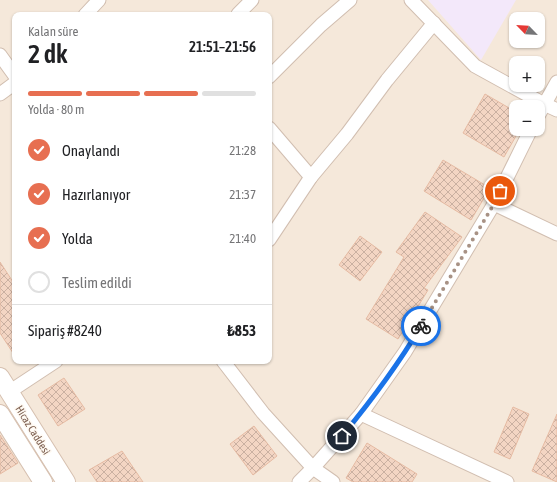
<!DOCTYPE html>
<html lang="tr">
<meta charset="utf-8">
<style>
body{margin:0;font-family:"Asap Condensed",sans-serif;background:#f2f2f2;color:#202124;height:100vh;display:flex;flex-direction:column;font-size:15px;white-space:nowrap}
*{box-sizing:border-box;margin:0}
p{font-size:13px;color:#757577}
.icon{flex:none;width:22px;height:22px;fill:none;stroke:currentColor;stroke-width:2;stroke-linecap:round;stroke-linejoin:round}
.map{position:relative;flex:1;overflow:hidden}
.details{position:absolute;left:12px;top:12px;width:260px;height:352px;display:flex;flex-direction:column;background:#fff;border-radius:8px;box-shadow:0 1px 3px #0004}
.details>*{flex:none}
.needle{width:26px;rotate:295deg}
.controls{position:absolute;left:509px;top:12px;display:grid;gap:8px}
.controls a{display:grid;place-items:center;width:36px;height:36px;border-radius:8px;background:#fff;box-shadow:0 1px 3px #0004;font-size:20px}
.pin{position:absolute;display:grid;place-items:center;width:34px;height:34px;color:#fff;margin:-17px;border:2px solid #fff;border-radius:50%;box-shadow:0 1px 4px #0007}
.courier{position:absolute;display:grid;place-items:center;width:40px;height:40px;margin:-20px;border:3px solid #1a73e8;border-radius:50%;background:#fff;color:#222;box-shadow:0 1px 5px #0007}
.head em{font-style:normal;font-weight:600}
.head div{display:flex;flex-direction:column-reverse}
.head{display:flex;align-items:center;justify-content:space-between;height:68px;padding:0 16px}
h1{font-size:26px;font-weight:600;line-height:30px}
.bar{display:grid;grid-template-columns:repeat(4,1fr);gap:6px 4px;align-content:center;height:48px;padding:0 16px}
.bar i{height:5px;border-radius:3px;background:#e0e0e0}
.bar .on{background:#e76f51}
.bar p{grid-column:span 4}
.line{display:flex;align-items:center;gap:10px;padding:0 16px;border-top:1px solid #e0e0e0}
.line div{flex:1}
ol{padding:0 16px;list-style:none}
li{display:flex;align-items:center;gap:12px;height:44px}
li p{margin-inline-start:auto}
li .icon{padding:4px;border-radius:50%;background:#e76f51;color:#fff;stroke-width:4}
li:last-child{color:#757577}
li i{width:22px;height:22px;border:2px solid #e0e0e0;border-radius:50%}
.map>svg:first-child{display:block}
.residential{fill:#f5e8da;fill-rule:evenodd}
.education{fill:#f3e8fa}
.building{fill:url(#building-cross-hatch);stroke:#e6bba3}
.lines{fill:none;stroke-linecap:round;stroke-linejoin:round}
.street-casing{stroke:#d1beb0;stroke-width:15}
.secondary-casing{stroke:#d6c0b0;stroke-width:20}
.street{stroke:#fff;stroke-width:13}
.secondary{stroke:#fff;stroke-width:18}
.done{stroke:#a89285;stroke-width:4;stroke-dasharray:0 7.2}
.route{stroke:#1a73e8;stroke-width:5}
.labels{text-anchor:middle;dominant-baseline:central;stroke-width:3;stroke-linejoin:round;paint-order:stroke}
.street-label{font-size:11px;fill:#7a5c4d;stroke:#fffaf3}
</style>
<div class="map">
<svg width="557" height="482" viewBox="0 0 557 482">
<defs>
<pattern id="building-cross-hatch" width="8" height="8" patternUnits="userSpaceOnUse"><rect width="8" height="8" fill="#f3d5c3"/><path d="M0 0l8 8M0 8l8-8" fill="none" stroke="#cab0a1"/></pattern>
</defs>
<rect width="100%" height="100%" fill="#fdf6ec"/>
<!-- residential -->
<path class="residential" d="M 0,0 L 557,0 L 557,482 L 0,482 ZM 15,15 L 269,15 L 269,361 L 15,361 ZM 516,19 L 538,19 L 538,41 L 516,41 ZM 516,63 L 538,63 L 538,85 L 516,85 ZM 516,107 L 538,107 L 538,129 L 516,129 Z"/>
<!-- education -->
<path class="education" d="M 428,0 L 516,0 L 481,60 Z"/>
<!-- building -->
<g class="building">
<path d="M 485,94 L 516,112 L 516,129 L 520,129 L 504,157 L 463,133 Z"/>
<path d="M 443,160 L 490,188 L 471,220 L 424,191 Z"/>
<path d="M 425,212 L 462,237 L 424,288 L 428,290 L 398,339 L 366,319 L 404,257 L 396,252 Z"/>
<path d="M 360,236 L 382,252 L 360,281 L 339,265 Z"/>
<path d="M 0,262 L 15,285 L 15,356 L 0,333 Z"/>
<path d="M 64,378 L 85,409 L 58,426 L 38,395 Z"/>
<path d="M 513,407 L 529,414 L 510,459 L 494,452 Z"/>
<path d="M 557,414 L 557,482 L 532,471 Z"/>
<path d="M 254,426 L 277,456 L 253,475 L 230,444 Z"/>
<path d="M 0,435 L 18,463 L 0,474 Z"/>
<path d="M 367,443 L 417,474 L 412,482 L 353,482 L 346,478 Z"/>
<path d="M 122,451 L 143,482 L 97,482 L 89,470 Z"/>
</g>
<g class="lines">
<defs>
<g id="street">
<path d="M 411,0 L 475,66 L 544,104 L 557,110"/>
<path d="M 85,15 L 99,0"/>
<path d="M 238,15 L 238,14 L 252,0"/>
<path d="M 0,55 L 15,76"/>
<path d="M 269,77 L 321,25 L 350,0"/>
<path d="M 0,94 L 15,83"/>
<path d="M 538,116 L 557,82"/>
<path d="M 269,128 L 311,177"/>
<path d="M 494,204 L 557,234"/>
<path d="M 269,240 L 311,177 L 347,134 L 387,80 L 434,23"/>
<path d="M 223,361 L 263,413 L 313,468 L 333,482"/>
<path d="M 9,392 L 56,361"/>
<path d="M 361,414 L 507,482"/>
<path d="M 299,482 L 313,468 L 361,414 L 405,352 L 494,204 L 531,129"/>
</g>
<g id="secondary">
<path d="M 0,377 L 66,482"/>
<path d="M 0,414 L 43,482"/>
</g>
</defs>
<!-- street casing -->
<use href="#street" class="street-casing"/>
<!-- secondary casing -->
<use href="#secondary" class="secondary-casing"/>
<!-- street -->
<use href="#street" class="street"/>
<!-- secondary -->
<use href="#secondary" class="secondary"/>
</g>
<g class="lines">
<!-- done -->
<path class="done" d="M 421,326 L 494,204 L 500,191"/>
<!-- route -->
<path class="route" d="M 342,436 C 371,401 398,365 421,326"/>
</g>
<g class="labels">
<!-- street labels -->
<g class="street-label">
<text transform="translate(33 430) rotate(58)">Hicaz Caddesi</text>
</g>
</g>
</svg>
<div class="controls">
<a><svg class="needle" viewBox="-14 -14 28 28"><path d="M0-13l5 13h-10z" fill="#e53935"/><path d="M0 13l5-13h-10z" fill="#757577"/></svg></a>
<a>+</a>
<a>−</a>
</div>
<div class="pin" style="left:500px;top:191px;background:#ea580c"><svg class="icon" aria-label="bag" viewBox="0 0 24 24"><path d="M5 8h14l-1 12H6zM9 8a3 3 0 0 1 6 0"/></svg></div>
<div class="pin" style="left:342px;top:436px;background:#1f2937"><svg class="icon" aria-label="home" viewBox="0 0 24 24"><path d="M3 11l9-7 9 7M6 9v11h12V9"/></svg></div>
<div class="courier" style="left:421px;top:326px"><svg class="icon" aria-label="bike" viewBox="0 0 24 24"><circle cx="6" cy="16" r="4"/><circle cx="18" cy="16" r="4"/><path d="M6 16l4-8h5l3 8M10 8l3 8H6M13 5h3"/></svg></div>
<section class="details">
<div class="head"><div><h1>2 dk</h1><p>Kalan süre</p></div><em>21:51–21:56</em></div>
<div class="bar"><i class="on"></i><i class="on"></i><i class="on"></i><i></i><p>Yolda · 80 m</p></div>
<ol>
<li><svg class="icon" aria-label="check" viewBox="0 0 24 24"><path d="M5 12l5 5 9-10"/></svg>Onaylandı<p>21:28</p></li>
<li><svg class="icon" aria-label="check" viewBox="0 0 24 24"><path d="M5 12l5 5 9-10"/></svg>Hazırlanıyor<p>21:37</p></li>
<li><svg class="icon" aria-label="check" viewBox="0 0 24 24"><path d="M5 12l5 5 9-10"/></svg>Yolda<p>21:40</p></li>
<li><i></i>Teslim edildi</li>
</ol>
<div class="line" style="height:52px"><div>Sipariş #8240</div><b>₺853</b></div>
</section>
</div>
